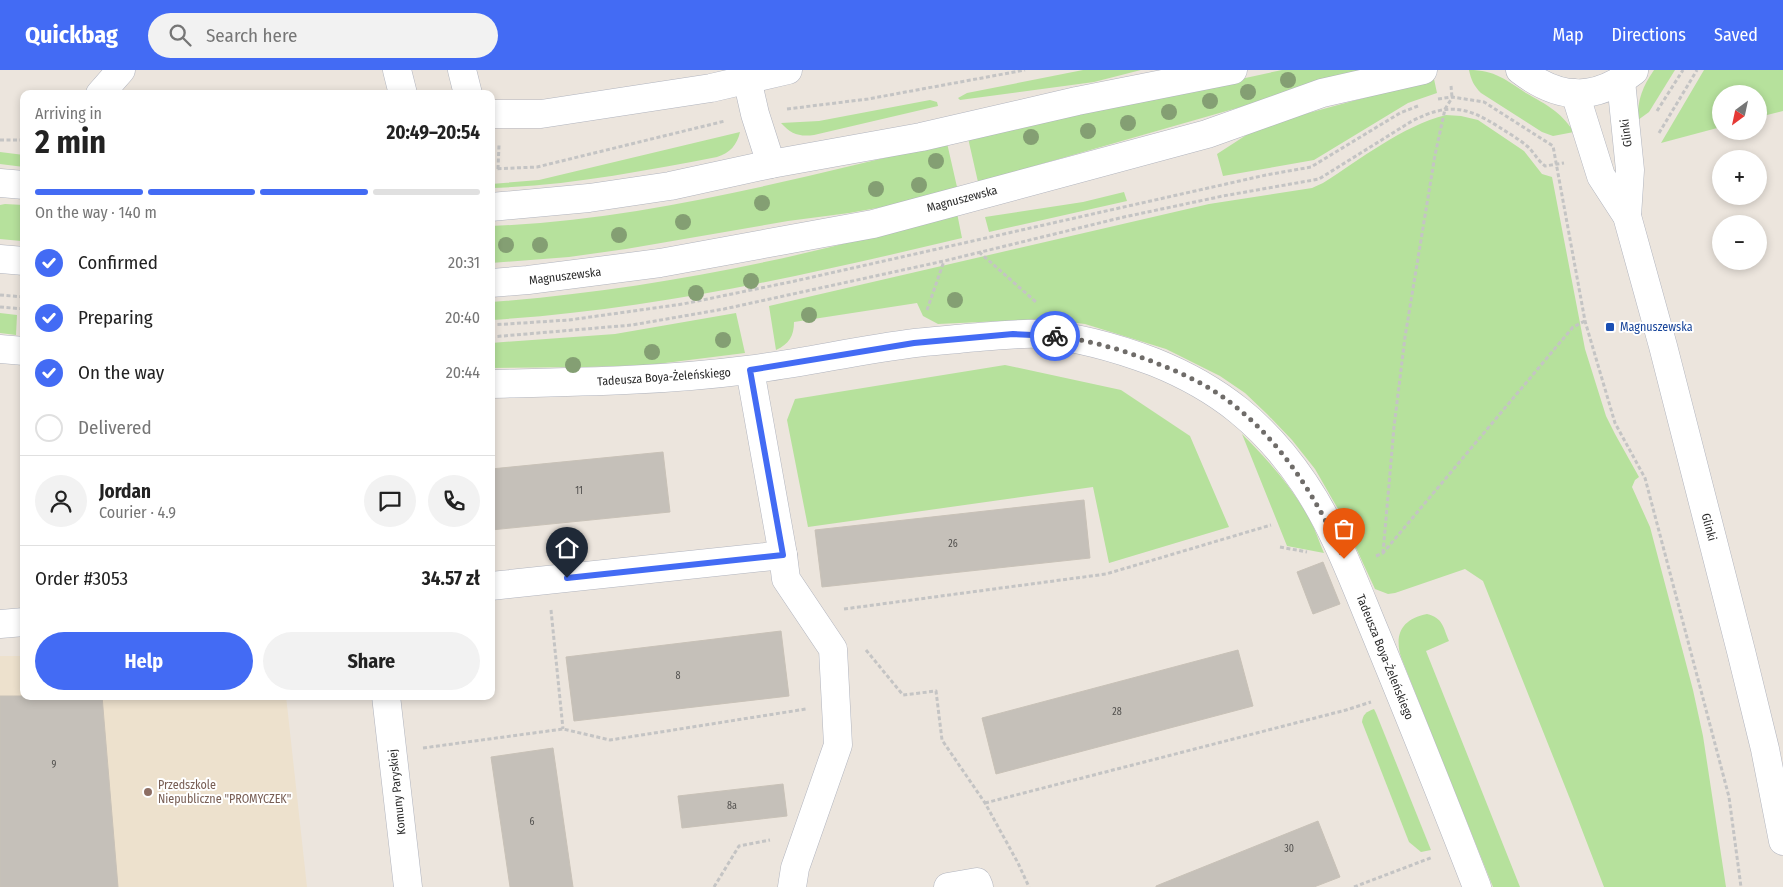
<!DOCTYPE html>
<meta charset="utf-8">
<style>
body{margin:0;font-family:"Fira Sans Condensed",sans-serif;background:#f2f2f2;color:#222;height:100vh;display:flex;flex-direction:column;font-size:19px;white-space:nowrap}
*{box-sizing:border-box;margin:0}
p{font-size:16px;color:#767676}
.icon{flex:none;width:28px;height:28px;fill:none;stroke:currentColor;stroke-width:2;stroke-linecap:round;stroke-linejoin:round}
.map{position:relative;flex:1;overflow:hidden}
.side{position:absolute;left:20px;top:20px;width:475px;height:610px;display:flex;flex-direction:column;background:#fff;border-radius:10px;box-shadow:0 2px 8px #0003}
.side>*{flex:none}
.needle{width:32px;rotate:213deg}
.tools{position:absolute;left:1712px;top:15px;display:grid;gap:10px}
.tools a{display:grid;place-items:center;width:55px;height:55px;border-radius:50%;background:#fff;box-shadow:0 2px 8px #0003;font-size:25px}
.pin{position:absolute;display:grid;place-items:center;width:42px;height:42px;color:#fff;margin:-51px -21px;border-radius:50% 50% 50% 0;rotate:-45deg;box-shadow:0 0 5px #0007}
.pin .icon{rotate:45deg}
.courier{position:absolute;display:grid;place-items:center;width:50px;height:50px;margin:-25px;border:4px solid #436bf4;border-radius:50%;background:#fff;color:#222;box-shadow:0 1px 6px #0007}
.headline em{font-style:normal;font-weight:700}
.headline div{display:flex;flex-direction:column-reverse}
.headline{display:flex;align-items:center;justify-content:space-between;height:85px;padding:0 15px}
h1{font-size:32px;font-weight:700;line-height:38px}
.bar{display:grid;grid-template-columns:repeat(4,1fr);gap:8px 5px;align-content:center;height:60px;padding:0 15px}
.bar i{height:6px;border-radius:4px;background:#e0e0e0}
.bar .active{background:#436bf4}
.bar p{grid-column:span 4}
.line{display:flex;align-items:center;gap:12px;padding:0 15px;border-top:1px solid #e0e0e0}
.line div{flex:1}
.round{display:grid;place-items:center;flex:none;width:52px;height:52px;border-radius:26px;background:#f2f2f2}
ol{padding:0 15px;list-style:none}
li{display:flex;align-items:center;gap:15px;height:55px}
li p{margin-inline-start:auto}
li .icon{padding:5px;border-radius:50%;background:#436bf4;color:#fff;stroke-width:4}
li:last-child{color:#767676}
li i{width:28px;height:28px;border:2px solid #e0e0e0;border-radius:50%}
.cta{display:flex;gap:10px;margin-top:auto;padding:10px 15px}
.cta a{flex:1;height:58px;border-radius:30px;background:#436bf4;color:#fff;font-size:20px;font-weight:700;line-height:58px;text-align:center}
.cta a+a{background:#f2f2f2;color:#222}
header{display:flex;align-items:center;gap:30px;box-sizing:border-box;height:70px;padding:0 25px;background:#436bf4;color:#fff}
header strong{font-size:24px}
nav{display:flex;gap:28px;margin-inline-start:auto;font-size:18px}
.search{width:350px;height:45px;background:#f2f2f2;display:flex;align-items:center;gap:12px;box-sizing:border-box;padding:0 18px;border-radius:28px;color:#767676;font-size:19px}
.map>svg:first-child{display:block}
.education{fill:#ede1cd}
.green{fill:#b6e19c}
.building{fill:#c5c0b9;stroke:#c8c1b7}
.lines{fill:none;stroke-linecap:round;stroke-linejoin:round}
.minor-casing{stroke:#b1b4be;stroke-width:29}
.path{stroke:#c4c4c4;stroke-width:3;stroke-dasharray:4 2.5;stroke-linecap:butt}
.minor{stroke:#fff;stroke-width:28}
.tree{fill:#849f73}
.done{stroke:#6f6c69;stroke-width:5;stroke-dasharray:0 9}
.route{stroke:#436bf4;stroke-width:6}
.transit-dot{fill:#1a4fb4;stroke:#fff;stroke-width:2}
.education-dot{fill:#8d6e63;stroke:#fff;stroke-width:2}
.labels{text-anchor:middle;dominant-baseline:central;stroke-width:4;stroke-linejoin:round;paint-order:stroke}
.number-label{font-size:10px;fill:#52504e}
.street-label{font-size:12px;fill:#2b2b2b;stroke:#fff}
.transit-label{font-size:12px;fill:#164399;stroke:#fff;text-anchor:start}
.education-label{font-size:12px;fill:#785e54;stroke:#fff;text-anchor:start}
</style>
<header>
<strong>Quickbag</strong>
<div class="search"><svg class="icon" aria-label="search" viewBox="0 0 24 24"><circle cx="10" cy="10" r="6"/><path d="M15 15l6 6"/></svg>Search here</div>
<nav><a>Map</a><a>Directions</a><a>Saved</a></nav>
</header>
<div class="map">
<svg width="1783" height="817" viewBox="0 0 1783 817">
<rect width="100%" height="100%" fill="#ece5dd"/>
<!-- education -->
<path class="education" d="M 0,586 L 24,586 L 24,626 L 286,626 L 307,817 L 0,817 Z"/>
<!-- green -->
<g class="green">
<path d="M 1083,0 L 1141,0 L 1094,12 L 960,30 L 958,28 L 967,23 Z"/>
<path d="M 1282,0 L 1370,0 L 978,112 L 968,68 Z"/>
<path d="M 1469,0 C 1495,0 1506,10 1526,23 C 1548,36 1559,40 1574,62 L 1553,66 L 1542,62 L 1481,23 C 1474,16 1471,10 1469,0 Z"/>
<path d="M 1654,0 L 1675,0 L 1649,42 L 1638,50 C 1637,30 1643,16 1654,0 Z"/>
<path d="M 1704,0 L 1783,0 L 1783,41 L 1759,47 L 1759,24 L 1721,24 L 1721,57 L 1661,73 Z"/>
<path d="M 1434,9 L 1437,23 L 1408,33 L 1314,90 L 1223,106 L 1217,84 L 1251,62 L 1290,48 Z"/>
<path d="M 930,30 L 937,32 L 938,36 L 814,65 C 799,67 791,64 781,53 L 819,51 Z"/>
<path d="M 1446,45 L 1461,46 L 1478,50 L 1524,81 L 1542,104 L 1552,107 L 1585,279 L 1606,346 L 1615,364 L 1639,407 L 1635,410 L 1632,417 L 1650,457 L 1693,620 L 1703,666 L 1726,817 L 1604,817 L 1572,734 L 1483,511 L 1465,499 L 1395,523 L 1388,524 L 1375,519 L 1338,439 L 1315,399 L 1292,370 L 1267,344 L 1245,323 L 1220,306 L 1166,279 L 1085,254 L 1045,249 L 938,254 L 923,246 L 917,233 L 794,252 C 794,266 789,274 776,280 L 769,236 L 1209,134 L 1312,118 L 1323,113 C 1361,89 1402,56 1446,45 Z"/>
<path d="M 740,62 C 737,75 730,83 717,87 C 643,101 567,116 491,118 L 491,114 L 539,110 Z"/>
<path d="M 947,73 L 957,117 L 899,134 L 849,143 L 788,151 L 626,179 L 569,187 L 491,193 L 491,156 C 646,150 797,108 947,73 Z"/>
<path d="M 0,82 L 24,85 L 24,97 L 0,94 Z"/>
<path d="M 1124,122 L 1127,131 L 989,162 L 985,147 L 1083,132 Z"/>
<path d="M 5,134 L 24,135 L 21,171 L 0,169 L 0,135 Z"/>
<path d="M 957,143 L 962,168 C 807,205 651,240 491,250 L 491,232 C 649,220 805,188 957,143 Z"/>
<path d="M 0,243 L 17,245 L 16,265 L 0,263 Z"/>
<path d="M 736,243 L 745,283 L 649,295 L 587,297 L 491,298 L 491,273 L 615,264 Z"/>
<path d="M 1005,295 L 1121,320 L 1190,366 L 1229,457 L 1109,493 L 1093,417 L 808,457 L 787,350 L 795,329 Z"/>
<path d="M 1242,364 C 1268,390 1293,418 1310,450 C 1316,461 1319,472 1324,483 L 1287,476 Z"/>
<path d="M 1427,544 C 1443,548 1443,557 1449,571 L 1426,581 L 1520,817 L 1493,817 L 1401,587 C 1394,564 1402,549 1427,544 Z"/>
<path d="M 1374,639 L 1376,643 L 1431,780 L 1421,782 L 1409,772 L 1362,652 C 1363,644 1366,642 1374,639 Z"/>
</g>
<!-- building -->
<g class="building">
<path d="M 663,382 L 670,442 L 491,460 L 491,399 Z"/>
<path d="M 1084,430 L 1090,488 L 822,517 L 815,460 Z"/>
<path d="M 1323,492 L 1340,534 L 1313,544 L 1297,502 Z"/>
<path d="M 781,561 L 789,626 L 574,651 L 566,587 Z"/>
<path d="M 1238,580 L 1253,636 L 996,704 L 982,648 Z"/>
<path d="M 0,626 L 102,626 L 118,817 L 0,817 Z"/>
<path d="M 553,678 L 573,817 L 510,817 L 491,687 Z"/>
<path d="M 783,714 L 787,746 L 682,758 L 678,726 Z"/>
<path d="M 1318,751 L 1340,807 L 1314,817 L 1156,817 L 1156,816 Z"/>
</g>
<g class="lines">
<defs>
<g id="minor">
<path d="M 397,0 L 403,24"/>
<path d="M 462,0 L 468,24"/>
<path d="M 1520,0 C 1559,30 1594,32 1634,1"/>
<path d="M 747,9 L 755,44 L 771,94"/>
<path d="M 1621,11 L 1630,100 L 1627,146"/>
<path d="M 1575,23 L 1601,106 L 1627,146 L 1663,276 L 1741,581 L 1765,679 L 1783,771"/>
<path d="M 100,24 L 121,0"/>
<path d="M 491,44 L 541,44 L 711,18 L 788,0"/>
<path d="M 0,113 L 24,115"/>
<path d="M 491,137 L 589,128 L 670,116 L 771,94 L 921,67 L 1077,31 L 1233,0"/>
<path d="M 0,189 L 24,191"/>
<path d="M 491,213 L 528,210 L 660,193 L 873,154 L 1207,64 L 1322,23 L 1423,0"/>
<path d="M 0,279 L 24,281"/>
<path d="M 491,314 C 577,312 662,311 747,300 C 803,293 859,280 915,273 C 932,271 950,270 967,268 C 991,266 1015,263 1039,264 C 1079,267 1117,278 1154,292 C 1219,318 1265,355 1304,413 C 1336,460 1355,515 1377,567 C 1411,650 1445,734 1477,817"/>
<path d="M 783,485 L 786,509 L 833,579 L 838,675 L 795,798 L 792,817"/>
<path d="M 491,516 L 783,485 L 750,300"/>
<path d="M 0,554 L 24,552"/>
<path d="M 386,626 L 408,817"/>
<path d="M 948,817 L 977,812 L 979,817"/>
</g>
</defs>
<!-- minor casing -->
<use href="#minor" class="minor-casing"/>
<!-- path -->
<g class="path">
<path d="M 1451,16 L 1452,27"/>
<path d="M 1438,29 L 1452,27 L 1484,32 L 1553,76 L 1585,251 L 1615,353 L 1645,408 L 1729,727 L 1741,817"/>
<path d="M 787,39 L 868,29 L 1025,0"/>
<path d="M 1657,41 L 1683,0"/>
<path d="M 1659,63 L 1697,0"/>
<path d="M 0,70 L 24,70"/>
<path d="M 491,99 L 537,97 L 725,51"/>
<path d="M 498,99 L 499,75"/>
<path d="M 979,182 L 1036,232"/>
<path d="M 0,225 L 24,227"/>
<path d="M 0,237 L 24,239"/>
<path d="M 927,240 L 944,191"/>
<path d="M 491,255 L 569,250 L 683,234 L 795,211 L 1266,105 L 1311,97 L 1400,43 L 1418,36"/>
<path d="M 491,267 L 632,255 L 724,239 L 944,191 L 1124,147 L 1223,126 L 1319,109 L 1412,51 C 1448,33 1466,36 1499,57 C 1508,63 1519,69 1527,76 C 1534,82 1538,91 1545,96 L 1564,93"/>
<path d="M 1280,477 L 1307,482"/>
<path d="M 1383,483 L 1394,357 L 1405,267 L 1435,85 L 1445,39 L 1452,28"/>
<path d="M 1376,486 L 1383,483 L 1573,257 L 1585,251"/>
<path d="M 844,539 L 1106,504 L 1271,455"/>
<path d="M 551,540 L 563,659"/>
<path d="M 866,580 L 903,625 L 936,621 L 942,670 L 985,733 L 1018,793 L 1029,817"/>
<path d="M 423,678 L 563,659 L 610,670 L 806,639"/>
<path d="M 985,733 L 1346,640 L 1371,632"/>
<path d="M 714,817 L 739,776 L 770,770"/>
<path d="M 1354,817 L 1433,787"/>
</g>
<!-- minor -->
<use href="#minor" class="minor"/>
</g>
<!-- trees -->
<g class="tree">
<circle cx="1288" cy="10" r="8"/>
<circle cx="1248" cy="22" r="8"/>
<circle cx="1210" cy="31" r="8"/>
<circle cx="1169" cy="42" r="8"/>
<circle cx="1128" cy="53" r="8"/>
<circle cx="1088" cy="61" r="8"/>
<circle cx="1031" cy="67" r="8"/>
<circle cx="936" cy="91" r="8"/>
<circle cx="919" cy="115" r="8"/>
<circle cx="876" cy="119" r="8"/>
<circle cx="762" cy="133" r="8"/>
<circle cx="683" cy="152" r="8"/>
<circle cx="619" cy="165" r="8"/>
<circle cx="506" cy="175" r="8"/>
<circle cx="540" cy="175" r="8"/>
<circle cx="751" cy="211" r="8"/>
<circle cx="696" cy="223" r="8"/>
<circle cx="955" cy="230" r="8"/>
<circle cx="809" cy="245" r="8"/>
<circle cx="723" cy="270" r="8"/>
<circle cx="652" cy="282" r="8"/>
<circle cx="573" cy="295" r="8"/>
</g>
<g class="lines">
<!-- done -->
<path class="done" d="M 1055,266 C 1088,270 1120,279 1151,291 C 1179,302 1207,314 1231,333 C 1283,373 1318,430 1344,489"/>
<!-- route -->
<path class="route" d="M 567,508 L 783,485 L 750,300 L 914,273 L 1013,264 L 1055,266"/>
</g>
<!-- markers -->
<rect class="transit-dot" x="1605" y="252" width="10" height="10" rx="2.5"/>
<circle class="education-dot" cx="148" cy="722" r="5"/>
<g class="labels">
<!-- number labels -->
<g class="number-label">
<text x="579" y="421">11</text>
<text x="953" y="474">26</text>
<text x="678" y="606">8</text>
<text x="1117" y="642">28</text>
<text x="54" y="695">9</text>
<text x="732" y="736">8a</text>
<text x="532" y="752">6</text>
<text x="1289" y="779">30</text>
</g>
<!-- street labels -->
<g class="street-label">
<text transform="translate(1626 63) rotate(-97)">Glinki</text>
<text transform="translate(962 129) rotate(-15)">Magnuszewska</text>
<text transform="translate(565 206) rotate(-7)">Magnuszewska</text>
<text transform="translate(664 307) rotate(-4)">Tadeusza Boya-Żeleńskiego</text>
<text transform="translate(1709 457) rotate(75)">Glinki</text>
<text transform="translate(1385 587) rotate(68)">Tadeusza Boya-Żeleńskiego</text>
<text transform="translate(397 722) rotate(-96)">Komuny Paryskiej</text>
</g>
<!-- transit labels -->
<g class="transit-label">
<text x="1620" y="257">Magnuszewska</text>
</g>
<!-- education labels -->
<g class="education-label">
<text x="158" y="715">Przedszkole<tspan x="158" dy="14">Niepubliczne "PROMYCZEK"</tspan></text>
</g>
</g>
</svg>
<div class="tools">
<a><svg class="needle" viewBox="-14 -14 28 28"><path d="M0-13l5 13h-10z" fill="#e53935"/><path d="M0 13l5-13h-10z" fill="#767676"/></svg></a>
<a>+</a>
<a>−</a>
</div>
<div class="pin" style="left:1344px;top:489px;background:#ea580c"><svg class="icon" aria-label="bag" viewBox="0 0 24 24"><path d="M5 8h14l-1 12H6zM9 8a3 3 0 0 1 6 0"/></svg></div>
<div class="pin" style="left:567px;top:508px;background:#1f2937"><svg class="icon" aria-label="home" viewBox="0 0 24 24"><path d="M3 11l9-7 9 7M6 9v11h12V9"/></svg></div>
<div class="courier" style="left:1055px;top:266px"><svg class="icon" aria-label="bike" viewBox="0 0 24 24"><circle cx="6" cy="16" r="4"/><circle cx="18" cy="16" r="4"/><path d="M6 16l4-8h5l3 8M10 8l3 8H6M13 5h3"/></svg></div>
<section class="side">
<div class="headline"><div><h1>2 min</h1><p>Arriving in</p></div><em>20:49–20:54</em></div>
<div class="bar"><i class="active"></i><i class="active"></i><i class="active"></i><i></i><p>On the way · 140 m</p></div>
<ol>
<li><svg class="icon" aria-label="check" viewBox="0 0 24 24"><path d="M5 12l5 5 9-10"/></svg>Confirmed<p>20:31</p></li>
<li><svg class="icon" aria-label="check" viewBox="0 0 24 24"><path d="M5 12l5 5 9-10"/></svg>Preparing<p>20:40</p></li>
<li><svg class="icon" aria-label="check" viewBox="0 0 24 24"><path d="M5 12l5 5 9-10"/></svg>On the way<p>20:44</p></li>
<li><i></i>Delivered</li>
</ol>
<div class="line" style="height:90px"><a class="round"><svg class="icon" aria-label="person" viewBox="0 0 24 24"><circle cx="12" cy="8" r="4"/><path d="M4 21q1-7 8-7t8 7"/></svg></a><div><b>Jordan</b><p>Courier · 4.9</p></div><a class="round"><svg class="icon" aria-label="chat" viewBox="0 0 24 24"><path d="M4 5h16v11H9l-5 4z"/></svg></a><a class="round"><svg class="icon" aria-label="phone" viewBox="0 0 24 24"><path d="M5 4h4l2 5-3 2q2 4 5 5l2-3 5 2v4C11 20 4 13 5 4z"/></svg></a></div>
<div class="line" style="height:65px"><div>Order #3053</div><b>34.57 zł</b></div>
<div class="cta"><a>Help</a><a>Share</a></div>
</section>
</div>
